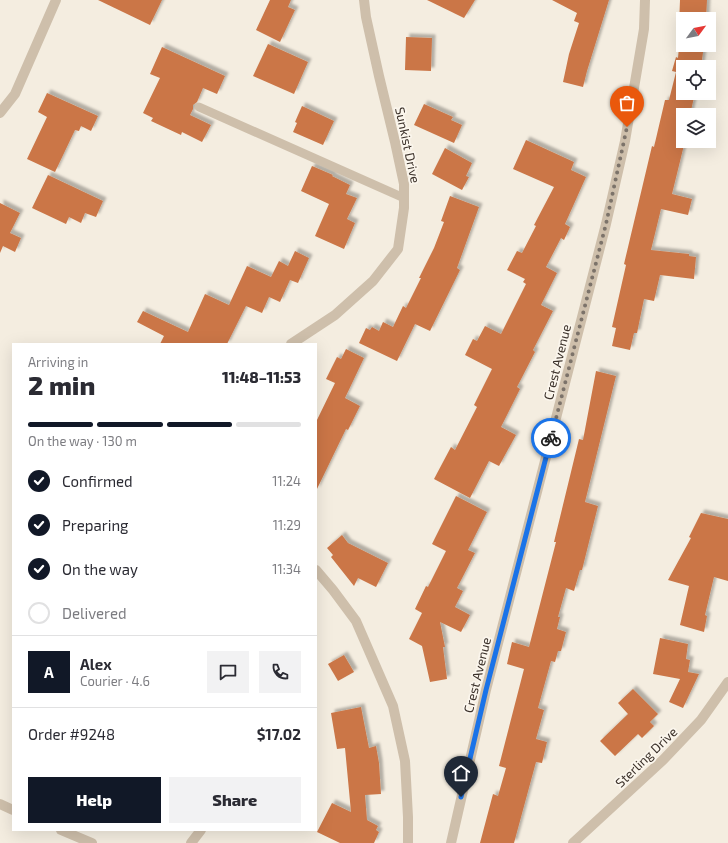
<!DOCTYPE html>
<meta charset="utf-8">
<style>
body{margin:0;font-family:"Exo 2",sans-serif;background:#f2f2f3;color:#2b2b33;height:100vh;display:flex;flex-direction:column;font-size:15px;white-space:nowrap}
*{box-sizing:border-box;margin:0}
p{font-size:13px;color:#7c7c81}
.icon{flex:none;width:22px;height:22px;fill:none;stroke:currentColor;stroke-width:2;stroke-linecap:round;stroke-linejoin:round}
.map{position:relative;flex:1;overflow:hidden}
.details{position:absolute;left:12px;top:343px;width:305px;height:488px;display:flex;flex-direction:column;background:#fff;border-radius:0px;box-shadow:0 4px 16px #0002}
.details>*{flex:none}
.needle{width:26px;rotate:58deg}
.tools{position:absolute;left:676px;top:12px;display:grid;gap:8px}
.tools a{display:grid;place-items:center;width:40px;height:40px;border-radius:0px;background:#fff;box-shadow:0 4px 16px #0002;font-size:20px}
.pin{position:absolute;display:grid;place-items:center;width:34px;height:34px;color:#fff;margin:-41px -17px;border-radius:50% 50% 50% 0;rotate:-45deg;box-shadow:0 0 4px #0007}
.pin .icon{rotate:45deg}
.courier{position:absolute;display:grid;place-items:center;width:40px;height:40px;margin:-20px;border:3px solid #1a73e8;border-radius:50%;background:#fff;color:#222;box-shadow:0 1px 5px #0007}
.summary em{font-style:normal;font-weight:800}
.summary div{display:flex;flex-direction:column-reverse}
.summary{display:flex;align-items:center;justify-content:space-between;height:68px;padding:0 16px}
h1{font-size:26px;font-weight:800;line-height:30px}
.bar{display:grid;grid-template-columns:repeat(4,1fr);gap:6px 4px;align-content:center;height:48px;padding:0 16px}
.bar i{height:5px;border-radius:3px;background:#e1e1e2}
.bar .selected{background:#111827}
.bar p{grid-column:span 4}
.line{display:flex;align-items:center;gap:10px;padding:0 16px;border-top:1px solid #e1e1e2}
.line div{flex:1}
.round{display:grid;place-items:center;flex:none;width:42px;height:42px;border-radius:0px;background:#f2f2f3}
ol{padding:0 16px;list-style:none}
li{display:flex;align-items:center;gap:12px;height:44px}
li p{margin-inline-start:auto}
li .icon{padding:4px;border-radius:50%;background:#111827;color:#fff;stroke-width:4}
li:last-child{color:#7c7c81}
li i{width:22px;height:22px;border:2px solid #e1e1e2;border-radius:50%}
.cta{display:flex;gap:8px;margin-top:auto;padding:8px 16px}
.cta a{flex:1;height:46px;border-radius:0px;background:#111827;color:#fff;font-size:16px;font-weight:800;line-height:46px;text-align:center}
.cta a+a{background:#f2f2f3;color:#2b2b33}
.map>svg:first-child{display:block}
.building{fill:#cb7647;filter:url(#shadow)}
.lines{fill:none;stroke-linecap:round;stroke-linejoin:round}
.lane{stroke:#cebfab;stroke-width:9}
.street{stroke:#cebfab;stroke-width:10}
.done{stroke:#7c736a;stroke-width:4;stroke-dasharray:0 7.2}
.route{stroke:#1a73e8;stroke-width:5}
.labels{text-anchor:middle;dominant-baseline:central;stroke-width:3.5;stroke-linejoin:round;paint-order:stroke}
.street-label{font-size:13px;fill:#3b312a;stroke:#fbf6ed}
</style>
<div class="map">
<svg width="728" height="843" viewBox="0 0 728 843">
<defs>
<filter id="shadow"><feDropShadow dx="3.5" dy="-3.5" stdDeviation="1" flood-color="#0004"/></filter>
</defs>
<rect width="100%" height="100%" fill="#f4ede0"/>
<!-- building -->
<g class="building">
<path d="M 98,0 L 162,0 L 150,25 Z"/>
<path d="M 270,0 L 291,0 L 288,7 L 295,10 L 280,42 L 256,30 Z"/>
<path d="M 427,0 L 475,0 L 464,18 Z"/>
<path d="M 552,0 L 609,0 L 587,71 L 583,87 L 563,82 L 569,54 L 579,23 L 574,21 L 577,13 Z"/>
<path d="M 680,0 L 707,0 L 706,19 L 683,19 L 683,45 L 704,45 L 701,67 L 683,67 L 683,93 L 695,93 L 690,115 L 683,115 L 683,141 L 685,141 L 672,194 L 692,199 L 688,215 L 661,209 L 651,250 L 689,254 L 689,256 L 696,257 L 694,279 L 660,275 L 654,301 L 644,299 L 637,333 L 634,333 L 630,350 L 612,346 L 616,328 L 612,327 L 626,265 L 624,264 L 652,146 L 654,147 L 665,100 L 669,100 L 676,72 L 672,71 L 676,57 L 678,58 L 681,25 L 679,25 Z"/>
<path d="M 406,37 L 432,38 L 431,71 L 405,70 Z"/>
<path d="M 268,44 L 308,62 L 294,94 L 253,76 Z"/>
<path d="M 162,47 L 225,76 L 217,94 L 203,88 L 197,102 L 193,105 L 193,109 L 190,115 L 211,125 L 202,142 L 182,132 L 181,135 L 151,121 L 153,118 L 143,113 L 160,78 L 150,74 Z"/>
<path d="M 47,93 L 98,116 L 91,131 L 81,126 L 79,131 L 75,130 L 55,172 L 27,159 L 47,117 L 38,112 Z"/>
<path d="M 424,104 L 453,117 L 451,120 L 462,125 L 454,143 L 414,125 Z"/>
<path d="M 302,106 L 334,121 L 323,145 L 293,132 L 297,123 L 295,122 Z"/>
<path d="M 526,140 L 574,162 L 571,170 L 586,177 L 565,224 L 570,227 L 564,240 L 561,238 L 546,267 L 557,273 L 541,305 L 553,311 L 533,350 L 535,352 L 517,387 L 520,389 L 501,427 L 516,435 L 499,466 L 489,461 L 470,498 L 434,479 L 451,447 L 455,450 L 477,407 L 474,405 L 492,369 L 465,355 L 473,339 L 477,341 L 485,326 L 501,334 L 526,284 L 523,282 L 525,279 L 507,270 L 517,251 L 522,253 L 536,226 L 534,225 L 554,187 L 513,169 Z"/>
<path d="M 445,148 L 472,163 L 466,176 L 469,177 L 462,190 L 432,174 Z"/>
<path d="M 312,166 L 333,175 L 332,176 L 350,185 L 346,194 L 357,198 L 347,219 L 355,223 L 344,249 L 315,236 L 329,204 L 301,191 Z"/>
<path d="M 48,175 L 103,201 L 96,217 L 85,213 L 81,223 L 69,217 L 66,224 L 32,208 Z"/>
<path d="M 450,196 L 479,207 L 457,268 L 460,270 L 430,331 L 415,324 L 397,361 L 359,343 L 366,328 L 370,330 L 372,327 L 379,331 L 383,322 L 393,327 L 403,306 L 406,308 L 421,278 L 419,278 L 434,248 L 444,222 L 441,221 Z"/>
<path d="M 0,203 L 20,213 L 10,233 L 21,238 L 15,252 L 3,246 L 0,253 Z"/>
<path d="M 295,251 L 309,258 L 298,283 L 290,280 L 280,302 L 269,297 L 262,313 L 246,306 L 227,344 L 160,344 L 164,336 L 137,322 L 143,311 L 188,332 L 205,294 L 229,305 L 247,266 L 271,277 L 279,261 L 288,266 Z"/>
<path d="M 346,349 L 364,358 L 345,398 L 360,406 L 348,430 L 346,429 L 316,491 L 316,422 L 335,383 L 326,379 L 337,357 L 341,359 Z"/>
<path d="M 596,371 L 616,376 L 585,502 L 598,506 L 582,570 L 580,570 L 574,591 L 566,588 L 558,617 L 560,617 L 557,629 L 566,632 L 561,651 L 558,651 L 555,662 L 551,661 L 538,708 L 544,710 L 536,739 L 547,742 L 542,763 L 536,762 L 514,843 L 480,843 L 493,794 L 498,796 L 506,768 L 499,766 L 524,669 L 507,664 L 512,642 L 529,647 L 556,542 L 554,542 L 579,439 L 583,440 Z"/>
<path d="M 456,496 L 487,512 L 468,550 L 475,553 L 457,588 L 463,591 L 455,607 L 470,615 L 461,632 L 440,622 L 445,647 L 443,647 L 447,679 L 430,682 L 422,646 L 409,639 L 422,613 L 415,609 L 426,586 L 428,587 L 446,551 L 432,544 Z"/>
<path d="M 701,513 L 728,519 L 728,581 L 714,577 L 705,615 L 707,616 L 704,632 L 680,625 L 689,586 L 668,580 L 691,538 L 689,537 Z"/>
<path d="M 342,535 L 348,543 L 388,563 L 376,587 L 358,578 L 354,586 L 331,557 L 333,555 L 327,548 Z"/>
<path d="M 660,638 L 688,644 L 686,659 L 690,660 L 688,672 L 699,674 L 683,708 L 669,702 L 680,679 L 653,674 Z"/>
<path d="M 344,655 L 354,672 L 338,681 L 328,664 Z"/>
<path d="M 633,689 L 658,714 L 650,722 L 654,726 L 642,738 L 638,734 L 615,756 L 600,741 L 628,714 L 618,703 Z"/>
<path d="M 361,707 L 369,748 L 376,746 L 379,763 L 381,794 L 365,795 L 367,820 L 378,826 L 376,830 L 379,832 L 374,843 L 340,843 L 317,832 L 332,803 L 351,812 L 345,748 L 337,749 L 331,713 Z"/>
</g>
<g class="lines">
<!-- lane -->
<path class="lane" d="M 199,107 L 404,198"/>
<!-- street -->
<g class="street">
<path d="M 0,113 L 15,94 L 56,0"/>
<path d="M 291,344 L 335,315 L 373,281 L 398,249 L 404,208 L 404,184 L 395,142 L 379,76 L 366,17 L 364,0"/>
<path d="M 316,570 L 333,590 L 356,621 L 393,706 L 405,761 L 408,817 L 408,843"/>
<path d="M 0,804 L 13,810"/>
<path d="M 61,830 L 92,843"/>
<path d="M 191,843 L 201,830"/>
<path d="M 451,843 L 486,690 L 606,224 L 625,141 L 644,29 L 645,0"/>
<path d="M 573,843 L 663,760 L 701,720 L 728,682"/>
</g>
</g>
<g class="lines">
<!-- done -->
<path class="done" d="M 551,438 L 606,224 L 627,127"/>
<!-- route -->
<path class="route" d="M 461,797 L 486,690 L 551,438"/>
</g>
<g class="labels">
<!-- street labels -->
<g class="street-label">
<text transform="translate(408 145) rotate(78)">Sunkist Drive</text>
<text transform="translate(557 362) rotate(-76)">Crest Avenue</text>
<text transform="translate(477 675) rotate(-76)">Crest Avenue</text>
<text transform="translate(646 757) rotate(-44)">Sterling Drive</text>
</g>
</g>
</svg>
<div class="tools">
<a><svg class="needle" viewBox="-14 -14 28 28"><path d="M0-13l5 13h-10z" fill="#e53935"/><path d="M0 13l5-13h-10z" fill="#7c7c81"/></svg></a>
<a><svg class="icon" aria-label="locate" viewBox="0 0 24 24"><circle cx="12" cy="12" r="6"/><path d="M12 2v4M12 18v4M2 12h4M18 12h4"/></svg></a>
<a><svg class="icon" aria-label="layers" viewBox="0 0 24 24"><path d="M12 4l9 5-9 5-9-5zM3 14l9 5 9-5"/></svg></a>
</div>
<div class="pin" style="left:627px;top:127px;background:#ea580c"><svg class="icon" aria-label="bag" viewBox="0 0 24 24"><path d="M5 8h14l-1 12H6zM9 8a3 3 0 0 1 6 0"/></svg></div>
<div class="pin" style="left:461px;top:797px;background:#1f2937"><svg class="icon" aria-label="home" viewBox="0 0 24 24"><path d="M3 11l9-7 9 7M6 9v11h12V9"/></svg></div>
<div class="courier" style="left:551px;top:438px"><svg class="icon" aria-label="bike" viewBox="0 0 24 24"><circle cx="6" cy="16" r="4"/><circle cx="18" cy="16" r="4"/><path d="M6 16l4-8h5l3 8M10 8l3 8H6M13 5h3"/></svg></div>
<section class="details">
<div class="summary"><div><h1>2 min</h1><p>Arriving in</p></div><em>11:48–11:53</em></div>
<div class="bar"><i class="selected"></i><i class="selected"></i><i class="selected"></i><i></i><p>On the way · 130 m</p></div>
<ol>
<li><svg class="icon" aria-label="check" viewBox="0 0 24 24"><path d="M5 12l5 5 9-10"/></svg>Confirmed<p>11:24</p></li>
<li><svg class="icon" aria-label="check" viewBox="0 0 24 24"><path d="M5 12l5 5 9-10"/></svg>Preparing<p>11:29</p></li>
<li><svg class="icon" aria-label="check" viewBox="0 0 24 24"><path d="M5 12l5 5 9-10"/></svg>On the way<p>11:34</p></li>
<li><i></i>Delivered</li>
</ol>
<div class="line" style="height:72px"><b class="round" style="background:#111827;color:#fff">A</b><div><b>Alex</b><p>Courier · 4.6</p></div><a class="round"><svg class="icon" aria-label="chat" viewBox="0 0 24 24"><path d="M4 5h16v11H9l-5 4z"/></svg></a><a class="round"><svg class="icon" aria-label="phone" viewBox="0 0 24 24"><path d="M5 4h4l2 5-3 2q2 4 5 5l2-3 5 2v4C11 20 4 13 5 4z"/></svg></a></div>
<div class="line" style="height:52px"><div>Order #9248</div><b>$17.02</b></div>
<div class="cta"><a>Help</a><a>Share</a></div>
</section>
</div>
